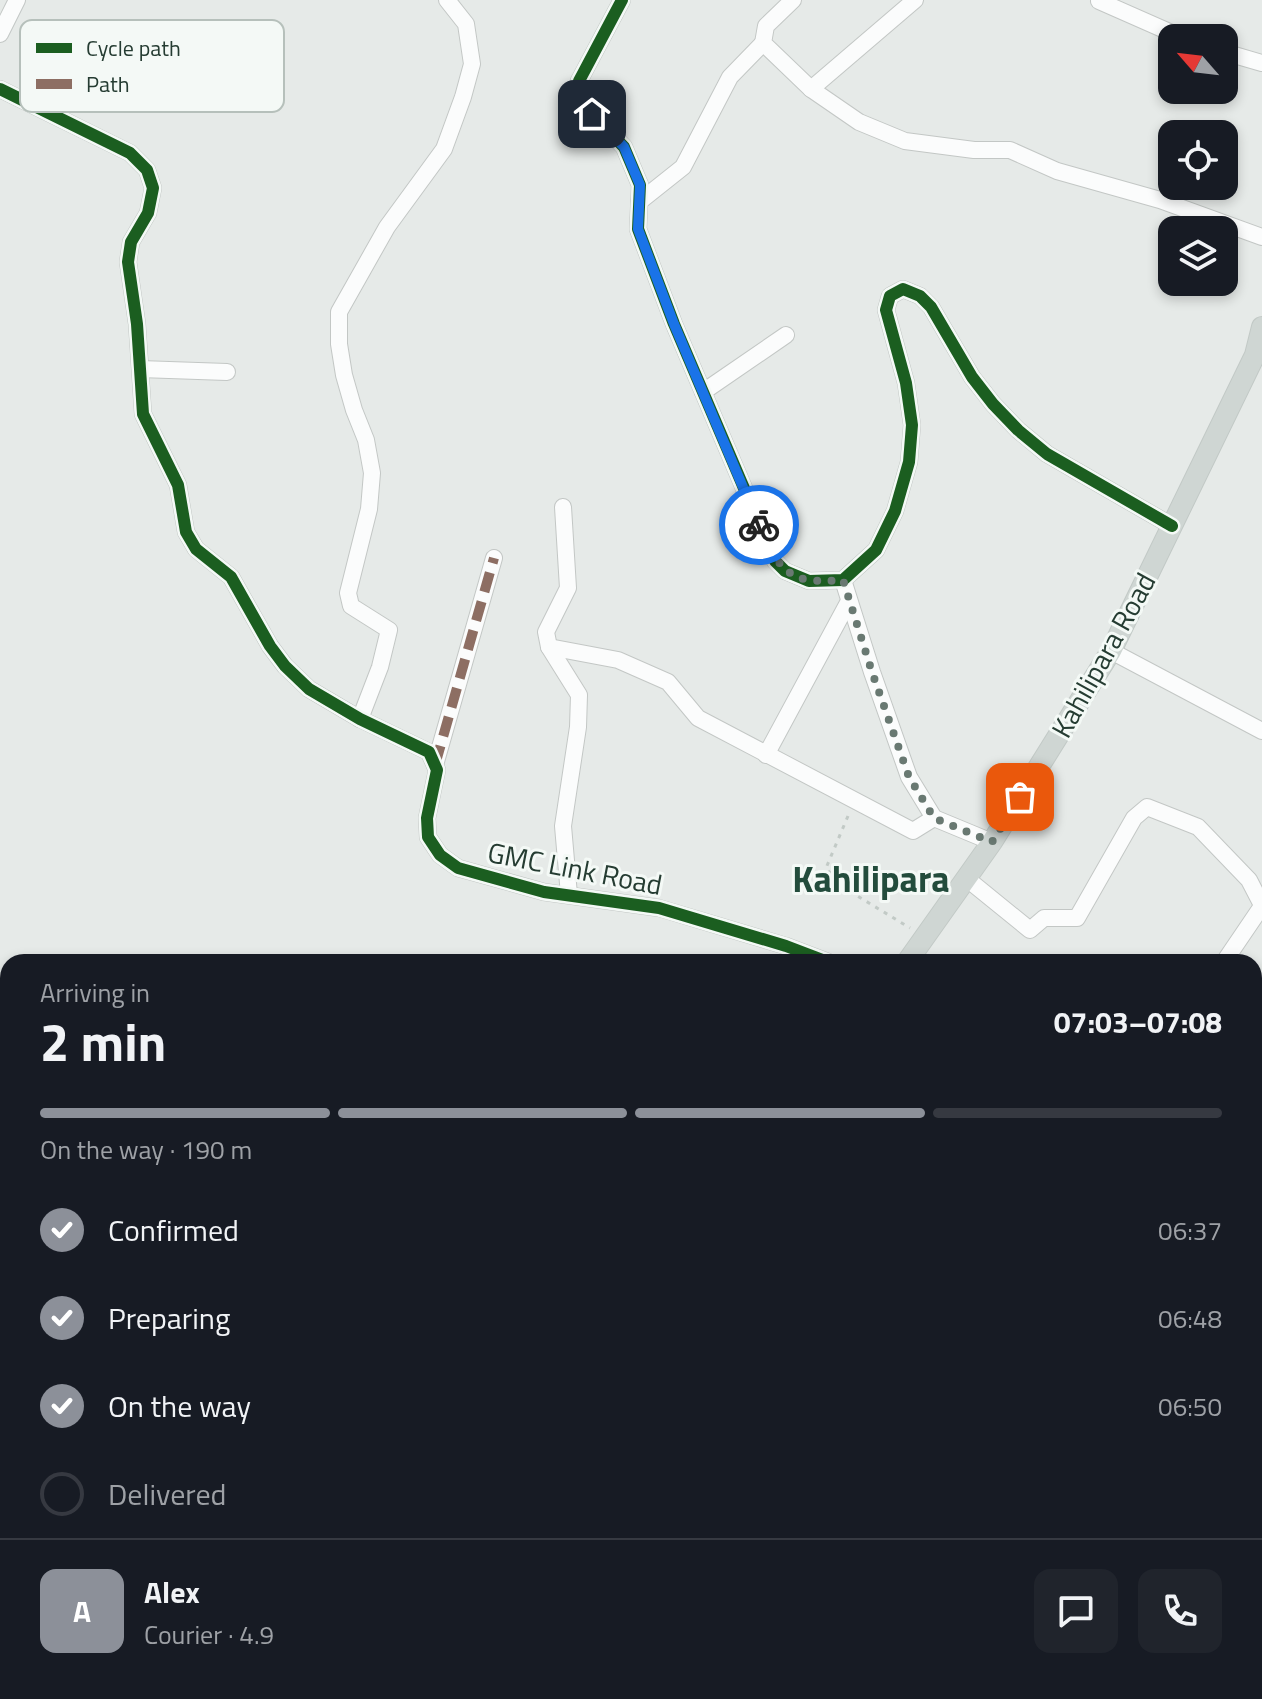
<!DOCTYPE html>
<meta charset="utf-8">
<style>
body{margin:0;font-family:"Titillium Web",sans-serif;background:#20242c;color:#f1f3f6;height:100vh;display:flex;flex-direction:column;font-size:30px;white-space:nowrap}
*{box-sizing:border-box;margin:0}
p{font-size:26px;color:#9ea1a6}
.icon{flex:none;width:44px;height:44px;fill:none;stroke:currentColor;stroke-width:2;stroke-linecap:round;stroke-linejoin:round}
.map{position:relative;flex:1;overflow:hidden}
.side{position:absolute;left:0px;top:954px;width:1262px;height:746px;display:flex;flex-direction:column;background:#171b24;border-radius:24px 24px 0 0;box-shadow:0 4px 12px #0003}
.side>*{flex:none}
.needle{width:52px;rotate:298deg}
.fabs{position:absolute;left:1158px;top:24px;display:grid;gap:16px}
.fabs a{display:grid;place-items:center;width:80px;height:80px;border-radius:16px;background:#171b24;box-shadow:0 4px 12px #0003;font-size:40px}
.pin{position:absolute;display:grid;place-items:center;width:68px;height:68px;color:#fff;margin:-34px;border-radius:16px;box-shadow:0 4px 12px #0006}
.courier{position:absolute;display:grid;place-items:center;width:80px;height:80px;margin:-40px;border:6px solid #1a73e8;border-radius:50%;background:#fff;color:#222;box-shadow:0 2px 10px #0007}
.overview em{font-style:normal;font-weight:700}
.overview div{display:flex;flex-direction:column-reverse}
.overview{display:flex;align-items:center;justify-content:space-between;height:136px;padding:0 40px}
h1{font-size:52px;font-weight:700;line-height:60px}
.bar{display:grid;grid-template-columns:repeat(4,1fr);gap:12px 8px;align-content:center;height:96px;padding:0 40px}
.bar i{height:10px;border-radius:6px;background:#363941}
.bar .active{background:#8c9099}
.bar p{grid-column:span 4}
.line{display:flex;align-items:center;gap:20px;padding:0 40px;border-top:2px solid #363941}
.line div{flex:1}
.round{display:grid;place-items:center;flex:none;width:84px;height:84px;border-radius:16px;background:#20242c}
ol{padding:0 40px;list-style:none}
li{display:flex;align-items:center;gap:24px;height:88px}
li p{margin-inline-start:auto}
li .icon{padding:8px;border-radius:50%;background:#8c9099;color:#fff;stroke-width:4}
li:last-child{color:#9ea1a6}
li i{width:44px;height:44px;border:4px solid #363941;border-radius:50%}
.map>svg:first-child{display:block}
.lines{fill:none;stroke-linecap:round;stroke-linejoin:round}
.minor-casing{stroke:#c3c7c5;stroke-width:18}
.major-casing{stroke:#c2c9c6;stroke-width:22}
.path{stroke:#c2cac6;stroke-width:3;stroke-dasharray:4 6;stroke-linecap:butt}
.minor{stroke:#fbfcfc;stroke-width:16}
.major{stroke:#cfd6d3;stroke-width:20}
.quiet{stroke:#8d6e63;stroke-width:10;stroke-dasharray:20 10;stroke-linecap:butt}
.cycleway-casing{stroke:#f4f9f6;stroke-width:17}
.cycleway{stroke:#1b5e20;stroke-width:12}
.done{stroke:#697972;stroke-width:8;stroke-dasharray:0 14.4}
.route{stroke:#1a73e8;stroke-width:10}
.labels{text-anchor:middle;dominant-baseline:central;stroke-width:6;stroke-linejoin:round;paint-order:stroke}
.street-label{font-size:28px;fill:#253c32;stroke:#f4f9f6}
.district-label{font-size:36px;font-weight:bold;fill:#234c3c;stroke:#f4f9f6}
.key{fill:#f4f9f6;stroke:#b6c0bb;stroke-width:2}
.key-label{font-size:22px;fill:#253c32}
</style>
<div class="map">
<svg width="1262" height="1699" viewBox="0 0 1262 1699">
<rect width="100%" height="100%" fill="#e6eae8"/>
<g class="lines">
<defs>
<g id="minor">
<path d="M 622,0 L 579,81 L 592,114 L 624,147 L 640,185 L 638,229 L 674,324 L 775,561 L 785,571 L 809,581 L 843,580 L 876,550 L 895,511 L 909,462 L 912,425 L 906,383 L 886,310 L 890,296 L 903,289 L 920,296 L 931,307 L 972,377 L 993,404 L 1018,430 L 1047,454 L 1172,526"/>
<path d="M 793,0 L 766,26 L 763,43 L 811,89 L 859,122 L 905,141 L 974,150 L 1010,150 L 1057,171 L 1160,200 L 1262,237"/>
<path d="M 1099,1 L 1183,38"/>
<path d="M 0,34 L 17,0"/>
<path d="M 1224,52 L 1262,63"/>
<path d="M 0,89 L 130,153 L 147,170 L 153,188 L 148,213 L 131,242 L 128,262 L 137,324 L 143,414 L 178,485 L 186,532 L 196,549 L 231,577 L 270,646 L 285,666 L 309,689 L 360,719 L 429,752 L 437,770 L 427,818 L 428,837 L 440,855 L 458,868 L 544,892 L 659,908 L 786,946 L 828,962"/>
<path d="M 811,89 L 915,0"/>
<path d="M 639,202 L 683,167 L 730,77 L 763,43"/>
<path d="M 140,369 L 227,372"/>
<path d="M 703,392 L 786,335"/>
<path d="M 563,507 L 568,588 L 546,632 L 549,647 L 579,695 L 578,727 L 563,826 L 569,895"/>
<path d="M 843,580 L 872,672 L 909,777 L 934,818 L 992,842"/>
<path d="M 549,647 L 618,660 L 668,682 L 698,718 L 913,831 L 934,818"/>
<path d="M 1111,651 L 1262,731"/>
<path d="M 360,719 L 380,667 L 389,630 L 351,606 L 348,593 L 369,509 L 372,473 L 366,440 L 354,410 L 344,375 L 339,344 L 339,312 L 387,227 L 444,149 L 463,97 L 472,64 L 466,24 L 447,0"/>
<path d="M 766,755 L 849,601"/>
<path d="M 435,765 L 494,558"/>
<path d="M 966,878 L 1030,930 L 1044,918 L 1077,918 L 1134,818 L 1147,807 L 1198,827 L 1249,880 L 1262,905"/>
<path d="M 1224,962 L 1262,906"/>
<path d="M 0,1009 L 8,1025"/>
<path d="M 1254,1032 L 1262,1020"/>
<path d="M 0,1123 L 8,1122"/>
<path d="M 1254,1199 L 1262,1204"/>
<path d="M 1254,1371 L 1262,1375"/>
<path d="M 768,1692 L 797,1699"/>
<path d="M 7,1699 L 9,1692"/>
<path d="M 1117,1699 L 1120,1692"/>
</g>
<g id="major">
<path d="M 907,962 L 992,842 L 1111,651 L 1255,355 L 1262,327"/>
<path d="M 485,1699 L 491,1692"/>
</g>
</defs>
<!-- minor casing -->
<use href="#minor" class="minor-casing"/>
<!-- major casing -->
<use href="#major" class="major-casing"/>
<!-- path -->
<path class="path" d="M 848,816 L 826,868 L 841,886 L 910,928"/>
<!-- minor -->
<use href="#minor" class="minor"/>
<!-- major -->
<use href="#major" class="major"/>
<!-- quiet -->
<path class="quiet" d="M 435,765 L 494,558"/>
<defs>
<g id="cycleway">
<path d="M 622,0 L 579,81 L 592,114 L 624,147 L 640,185 L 638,229 L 674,324 L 775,561 L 785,571 L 809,581 L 843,580 L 876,550 L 895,511 L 909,462 L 912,425 L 906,383 L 886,310 L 890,296 L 903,289 L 920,296 L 931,307 L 972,377 L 993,404 L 1018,430 L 1047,454 L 1172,526"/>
<path d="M 0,89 L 130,153 L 147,170 L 153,188 L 148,213 L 131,242 L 128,262 L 137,324 L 143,414 L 178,485 L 186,532 L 196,549 L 231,577 L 270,646 L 285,666 L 309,689 L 360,719 L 429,752 L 437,770 L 427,818 L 428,837 L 440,855 L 458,868 L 544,892 L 659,908 L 786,946 L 828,962"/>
</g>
</defs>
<!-- cycleway casing -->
<use href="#cycleway" class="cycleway-casing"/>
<!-- cycleway -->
<use href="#cycleway" class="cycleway"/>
</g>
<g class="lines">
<!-- done -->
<path class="done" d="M 759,525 C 780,572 789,585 843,580 L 872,672 L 909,777 L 934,818 L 992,842 L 1020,797"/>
<!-- route -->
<path class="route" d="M 592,114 L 624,147 L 640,185 L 638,229 L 674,324 L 759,525"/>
</g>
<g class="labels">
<!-- street labels -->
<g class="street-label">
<text transform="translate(1103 655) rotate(-61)">Kahilipara Road</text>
<text transform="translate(575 868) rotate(11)">GMC Link Road</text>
</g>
<!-- district labels -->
<g class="district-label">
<text x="871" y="878">Kahilipara</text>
</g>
</g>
<!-- legend -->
<rect x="20" y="20" width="264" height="92" rx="12" class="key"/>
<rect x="36" y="43" width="36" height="10" fill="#1b5e20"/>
<rect x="36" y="79" width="36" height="10" fill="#8d6e63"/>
<g class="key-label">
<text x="86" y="56">Cycle path</text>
<text x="86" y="92">Path</text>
</g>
</svg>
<div class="fabs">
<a><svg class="needle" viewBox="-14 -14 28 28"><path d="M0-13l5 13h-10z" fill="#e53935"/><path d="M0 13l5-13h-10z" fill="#9ea1a6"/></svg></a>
<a><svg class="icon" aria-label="locate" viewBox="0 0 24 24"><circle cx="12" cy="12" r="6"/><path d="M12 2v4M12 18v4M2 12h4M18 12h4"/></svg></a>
<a><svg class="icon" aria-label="layers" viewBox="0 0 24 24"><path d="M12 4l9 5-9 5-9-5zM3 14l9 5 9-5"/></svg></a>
</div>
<div class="pin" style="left:1020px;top:797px;background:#ea580c"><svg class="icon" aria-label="bag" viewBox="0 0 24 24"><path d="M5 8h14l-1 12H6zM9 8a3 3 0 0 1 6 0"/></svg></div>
<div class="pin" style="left:592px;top:114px;background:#1f2937"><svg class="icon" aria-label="home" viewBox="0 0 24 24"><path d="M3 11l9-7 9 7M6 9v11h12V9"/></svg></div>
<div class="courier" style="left:759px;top:525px"><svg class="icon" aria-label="bike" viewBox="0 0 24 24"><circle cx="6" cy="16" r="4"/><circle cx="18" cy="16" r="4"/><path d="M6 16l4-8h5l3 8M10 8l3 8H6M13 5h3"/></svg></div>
<section class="side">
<div class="overview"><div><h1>2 min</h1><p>Arriving in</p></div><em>07:03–07:08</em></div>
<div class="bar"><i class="active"></i><i class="active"></i><i class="active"></i><i></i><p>On the way · 190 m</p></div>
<ol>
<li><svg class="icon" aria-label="check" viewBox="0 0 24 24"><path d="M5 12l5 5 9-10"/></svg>Confirmed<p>06:37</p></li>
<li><svg class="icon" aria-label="check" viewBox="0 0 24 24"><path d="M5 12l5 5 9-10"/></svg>Preparing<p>06:48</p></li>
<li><svg class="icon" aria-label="check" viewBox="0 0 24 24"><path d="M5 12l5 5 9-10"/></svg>On the way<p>06:50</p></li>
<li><i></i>Delivered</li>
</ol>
<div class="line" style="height:144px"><b class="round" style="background:#8c9099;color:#fff">A</b><div><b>Alex</b><p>Courier · 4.9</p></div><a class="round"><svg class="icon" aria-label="chat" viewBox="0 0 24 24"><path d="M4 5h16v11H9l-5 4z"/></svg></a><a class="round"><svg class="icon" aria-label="phone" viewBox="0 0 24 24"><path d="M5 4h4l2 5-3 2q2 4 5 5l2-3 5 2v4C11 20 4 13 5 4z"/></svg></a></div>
</section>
</div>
